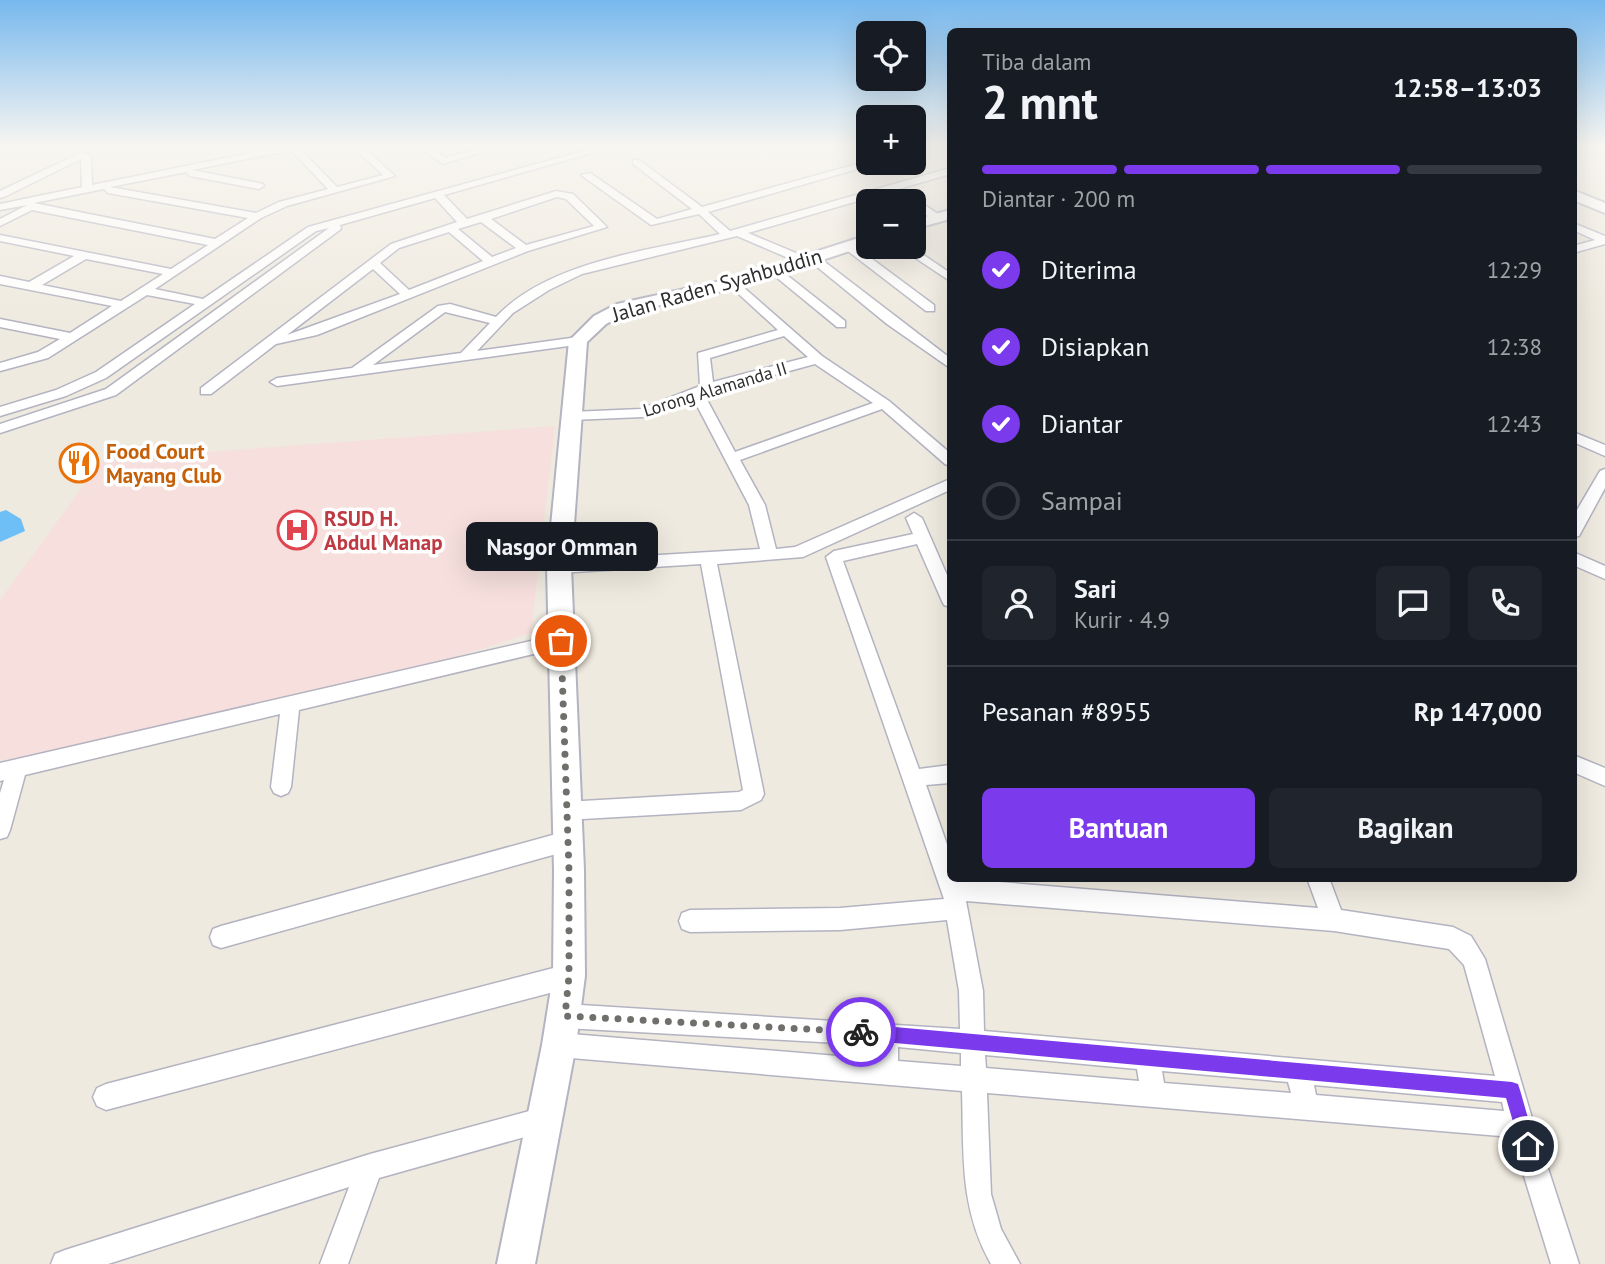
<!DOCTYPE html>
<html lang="id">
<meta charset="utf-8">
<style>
body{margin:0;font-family:"PT Sans",sans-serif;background:#20242c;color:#f1f3f6;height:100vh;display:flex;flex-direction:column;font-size:26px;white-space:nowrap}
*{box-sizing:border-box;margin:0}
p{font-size:23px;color:#9ea1a6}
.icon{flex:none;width:38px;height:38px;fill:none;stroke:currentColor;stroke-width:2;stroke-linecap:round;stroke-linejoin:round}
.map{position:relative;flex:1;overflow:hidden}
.side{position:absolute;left:947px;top:28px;width:630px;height:854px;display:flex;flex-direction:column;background:#171b24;border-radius:10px;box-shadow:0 7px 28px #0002}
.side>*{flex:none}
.controls{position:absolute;left:856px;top:21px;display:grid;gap:14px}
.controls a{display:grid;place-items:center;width:70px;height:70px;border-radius:10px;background:#171b24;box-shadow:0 7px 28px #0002;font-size:35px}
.pin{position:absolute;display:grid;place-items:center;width:60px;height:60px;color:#fff;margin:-30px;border:4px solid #fff;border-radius:50%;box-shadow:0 2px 7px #0007}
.courier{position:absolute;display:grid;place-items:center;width:70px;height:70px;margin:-35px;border:5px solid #7c3aed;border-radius:50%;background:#fff;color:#222;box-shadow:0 2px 9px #0007}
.bubble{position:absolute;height:49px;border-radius:10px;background:#171b24;box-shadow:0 7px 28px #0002;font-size:23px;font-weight:700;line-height:49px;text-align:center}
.summary em{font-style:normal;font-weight:700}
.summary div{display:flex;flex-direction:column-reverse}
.summary{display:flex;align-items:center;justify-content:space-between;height:119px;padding:0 35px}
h1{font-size:46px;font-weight:700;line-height:52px}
.bar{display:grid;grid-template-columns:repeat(4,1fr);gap:10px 7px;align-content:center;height:84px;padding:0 35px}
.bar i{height:9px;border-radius:5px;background:#363941}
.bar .current{background:#7c3aed}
.bar p{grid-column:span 4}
.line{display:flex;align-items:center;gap:18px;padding:0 35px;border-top:2px solid #363941}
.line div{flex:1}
.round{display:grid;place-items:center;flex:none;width:74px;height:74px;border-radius:10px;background:#20242c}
ol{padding:0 35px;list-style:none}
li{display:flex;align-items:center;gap:21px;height:77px}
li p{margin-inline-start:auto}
li .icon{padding:7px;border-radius:50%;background:#7c3aed;color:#fff;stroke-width:4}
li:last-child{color:#9ea1a6}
li i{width:38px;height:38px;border:4px solid #363941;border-radius:50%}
.primary-button{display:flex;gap:14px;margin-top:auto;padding:14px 35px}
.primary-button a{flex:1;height:80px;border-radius:10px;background:#7c3aed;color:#fff;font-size:28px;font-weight:700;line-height:80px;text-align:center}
.primary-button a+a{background:#20242c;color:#f1f3f6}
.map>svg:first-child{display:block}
.medical{fill:#f6dfdd}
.water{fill:#6dbff6}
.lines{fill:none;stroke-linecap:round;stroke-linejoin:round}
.street-casing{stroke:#b3b3c1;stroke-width:3}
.secondary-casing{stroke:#b3b3c1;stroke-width:4}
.street{fill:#fff;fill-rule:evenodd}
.secondary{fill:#fff;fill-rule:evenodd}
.route{fill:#7c3aed}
.done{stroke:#716f6b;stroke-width:7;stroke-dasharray:0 12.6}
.labels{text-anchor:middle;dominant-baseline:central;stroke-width:7;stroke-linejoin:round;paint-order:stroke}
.far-street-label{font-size:18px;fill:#2d2d2d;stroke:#fff}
.street-label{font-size:21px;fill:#2d2d2d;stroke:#fff}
.food-label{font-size:21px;font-weight:bold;fill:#c56008;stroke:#fff;text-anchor:start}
.health-label{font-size:21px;font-weight:bold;fill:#be3a42;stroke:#fff;text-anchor:start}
</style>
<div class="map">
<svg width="1605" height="1264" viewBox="0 0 1605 1264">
<rect width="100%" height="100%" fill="#efeadf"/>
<!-- medical -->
<path class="medical" d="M 555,426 L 531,633 L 443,661 L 87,744 L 0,761 L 0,600 L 102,460 Z"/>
<!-- water -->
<path class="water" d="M 6,510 L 21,519 L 25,531 L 0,542 L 0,512 Z"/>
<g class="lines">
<defs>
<g id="street">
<path d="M 280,147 L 298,147 L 337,187 L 383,175 L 353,147 L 363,147 L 395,176 L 287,206 L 261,218 L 155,289 L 203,299 L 308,227 L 598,147 L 612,147 L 444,195 L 467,219 L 556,191 L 573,194 L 607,227 L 528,251 L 317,335 L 276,344 L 211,394 L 201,394 L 201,388 L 391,244 L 457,222 L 435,198 L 340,225 L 341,229 L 116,395 L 0,433 L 0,424 L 106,389 L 329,228 L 316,231 L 106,378 L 66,396 L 0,416 L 0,407 L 56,390 L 96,372 L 195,304 L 147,295 L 48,358 L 0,371 L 0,363 L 38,352 L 60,339 L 0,327 L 0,319 L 70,333 L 112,306 L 0,284 L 0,276 L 29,282 L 74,256 L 0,241 L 0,235 L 171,269 L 208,245 L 32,210 L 0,226 L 0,219 L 27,205 L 0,210 L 0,204 L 82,187 L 81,159 L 4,197 L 0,198 L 0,191 L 82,152 L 91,156 L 92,185 ZM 291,150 L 328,189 L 279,202 L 256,213 L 110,187 L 186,172 L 190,176 L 259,189 L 264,186 L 263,184 L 192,170 ZM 104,189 L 108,193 L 248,218 L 215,239 L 34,203 ZM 557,197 L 566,199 L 594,226 L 526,245 L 491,219 ZM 481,222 L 516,248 L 492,257 L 458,229 ZM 449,232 L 483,261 L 409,290 L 380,263 L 399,248 ZM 86,259 L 163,274 L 121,301 L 42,285 ZM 373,269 L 400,294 L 287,335 Z"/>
<path d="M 419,147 L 430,147 L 445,158 L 484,147 L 495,148 L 443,164 Z"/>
<path d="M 685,147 L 708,147 L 703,150 Z"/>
<path d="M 727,147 L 738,147 L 744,151 L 739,154 Z"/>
<path d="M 923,147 L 937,147 L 914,155 L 914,149 Z"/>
<path d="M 1573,147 L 1595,147 L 1573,153 Z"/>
<path d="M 633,160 L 639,160 L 702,207 L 868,161 L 878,163 L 708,212 L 730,231 L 950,168 L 950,174 L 748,233 L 808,258 L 809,256 L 817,256 L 950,358 L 950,368 L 887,324 L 810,261 L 800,263 L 737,236 L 582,274 L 549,290 L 513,313 L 477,351 L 578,337 L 583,338 L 583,344 L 277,386 L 270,382 L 277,378 L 352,368 L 438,306 L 450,304 L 496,317 C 549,261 648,251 720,234 L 699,214 L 651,225 L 581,175 L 590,173 L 657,219 L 692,209 L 633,164 ZM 445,312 L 490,323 L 461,353 L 373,365 Z"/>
<path d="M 914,198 L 941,216 L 941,220 L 933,220 L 914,206 L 914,201 L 909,201 Z"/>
<path d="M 1573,223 L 1605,236 L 1605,244 L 1573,253 L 1573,246 L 1595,240 L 1573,230 Z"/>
<path d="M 844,244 L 852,244 L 934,305 L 934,311 L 926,311 L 844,248 Z"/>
<path d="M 899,247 L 912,247 L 950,273 L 950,281 Z"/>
<path d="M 770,268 L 778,268 L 845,321 L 845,327 L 837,327 L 770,272 Z"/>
<path d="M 734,279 L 822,356 L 889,401 L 950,453 L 950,466 L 945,464 L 882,409 L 740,460 L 765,505 L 776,549 L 795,547 L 950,479 L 950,490 L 803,557 L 717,564 L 764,794 L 761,800 L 741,810 L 565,820 L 558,817 L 555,811 L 558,805 L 565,802 L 739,792 L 743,790 L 701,564 L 559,573 L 551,567 L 559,561 L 760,549 L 749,505 L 693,398 L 643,417 L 571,420 L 564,416 L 571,412 L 641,409 L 700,386 L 698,353 L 778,330 L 730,286 L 730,280 ZM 784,336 L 808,357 L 713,382 L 710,358 ZM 815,364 L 873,403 L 735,452 L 704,394 Z"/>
<path d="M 1573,432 L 1605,445 L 1605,456 L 1573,442 Z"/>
<path d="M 1605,469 L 1605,488 L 1579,536 L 1573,537 L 1573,517 L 1600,471 Z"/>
<path d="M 914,513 L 922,518 L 950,582 L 950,607 L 944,605 L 942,601 L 917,544 L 843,561 L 919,769 L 950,765 L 950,783 L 926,785 L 950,853 L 950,878 L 1318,908 L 1307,878 L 1329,878 L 1341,910 L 1453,927 L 1471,936 L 1485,959 L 1534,1125 L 1579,1264 L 1551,1264 L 1512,1137 L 987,1093 L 991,1194 L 1001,1229 L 1020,1264 L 991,1264 C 959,1208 964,1153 962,1091 L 559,1057 L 550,1054 L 547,1045 L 550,1036 L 559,1033 L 874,1059 L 874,1045 L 565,1028 L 557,1024 L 553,1016 L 557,1008 L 565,1004 L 960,1029 L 959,991 L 947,920 L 840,930 L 690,932 L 682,929 L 679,921 L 682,913 L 690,910 L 840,908 L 944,899 L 826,557 L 834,551 L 913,534 L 906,518 ZM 966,901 L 1334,931 L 1449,949 L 1464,965 L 1495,1076 L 984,1031 L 983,991 ZM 898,1047 L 961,1053 L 961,1066 L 898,1061 ZM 985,1055 L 1137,1069 L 1139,1081 L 986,1068 ZM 1162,1071 L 1288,1082 L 1291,1093 L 1164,1083 ZM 1314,1085 L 1502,1102 L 1504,1111 L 1316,1095 Z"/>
<path d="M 1573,552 L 1605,566 L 1605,579 L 1573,565 Z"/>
<path d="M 561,634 L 567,636 L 570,641 L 567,646 L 299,710 L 291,787 L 288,793 L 281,796 L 274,793 L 271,787 L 280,714 L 25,775 L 10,830 L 7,837 L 0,839 L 0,793 L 4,780 L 0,781 L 0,763 Z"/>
<path d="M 1573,755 L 1605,768 L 1605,786 L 1573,772 Z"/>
<path d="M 567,831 L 574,834 L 577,841 L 574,848 L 567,851 L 221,948 L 213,945 L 210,937 L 213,929 L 221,926 Z"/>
<path d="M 569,964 L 577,968 L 581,976 L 577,984 L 569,988 L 106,1110 L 97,1106 L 93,1097 L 97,1088 L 106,1084 Z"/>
<path d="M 544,1107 L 553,1111 L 557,1120 L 553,1129 L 379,1178 L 348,1264 L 320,1264 L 349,1187 L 108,1264 L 51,1264 L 55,1254 L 65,1250 L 370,1154 Z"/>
</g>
<g id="secondary">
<path d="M 1573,190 L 1605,203 L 1605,213 L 1573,200 Z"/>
<path d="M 950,210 L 950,219 L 914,229 L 914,220 Z"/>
<path d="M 868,235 L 868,245 L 740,287 L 629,312 L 606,324 L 587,342 L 571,567 L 584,870 L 585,976 L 576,1045 L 535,1264 L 497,1264 L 542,1045 L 553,976 L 554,870 L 547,567 L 569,341 L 594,316 L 617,304 L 730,279 Z"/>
</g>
</defs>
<!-- street casing -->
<use href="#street" class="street-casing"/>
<!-- secondary casing -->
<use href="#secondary" class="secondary-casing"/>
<!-- street -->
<use href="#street" class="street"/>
<!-- secondary -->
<use href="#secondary" class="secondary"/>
</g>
<!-- sky -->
<linearGradient id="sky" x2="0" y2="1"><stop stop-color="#77b8ee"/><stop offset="0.45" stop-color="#f8f6f1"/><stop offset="1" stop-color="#f8f6f1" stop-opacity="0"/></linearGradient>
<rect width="1605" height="324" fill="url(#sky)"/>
<!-- route -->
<path class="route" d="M 861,1024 L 1512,1082 L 1518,1084 L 1520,1090 L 1536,1146 L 1534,1152 L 1528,1154 L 1522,1152 L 1506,1098 L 861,1040 L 855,1038 L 853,1032 L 855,1027 Z"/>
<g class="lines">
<!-- done -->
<path class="done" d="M 561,641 L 569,870 L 569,976 L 565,1016 L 861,1032"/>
</g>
<!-- icons -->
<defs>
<symbol id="restaurant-ring" viewBox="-11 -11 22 22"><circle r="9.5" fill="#fff" stroke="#e8710a" stroke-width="1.5"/><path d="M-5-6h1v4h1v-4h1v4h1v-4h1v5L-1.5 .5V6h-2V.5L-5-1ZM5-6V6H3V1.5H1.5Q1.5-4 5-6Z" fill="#e8710a"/></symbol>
<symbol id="hospital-ring" viewBox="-11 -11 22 22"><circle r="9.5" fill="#fff" stroke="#e0444e" stroke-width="1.5"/><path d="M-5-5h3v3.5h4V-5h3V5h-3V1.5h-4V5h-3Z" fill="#e0444e"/></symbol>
</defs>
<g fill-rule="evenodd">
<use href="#restaurant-ring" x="57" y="441" width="44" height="44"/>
<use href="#hospital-ring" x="275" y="508" width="44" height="44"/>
</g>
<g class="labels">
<!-- far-street labels -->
<g class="far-street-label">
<text transform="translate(715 389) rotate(-17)">Lorong Alamanda II</text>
</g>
<!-- street labels -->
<g class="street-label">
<text transform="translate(717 285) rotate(-16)">Jalan Raden Syahbuddin</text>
</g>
<!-- food labels -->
<g class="food-label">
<text x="106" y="451">Food Court<tspan x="106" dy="24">Mayang Club</tspan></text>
</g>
<!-- health labels -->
<g class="health-label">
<text x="324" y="518">RSUD H.<tspan x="324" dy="24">Abdul Manap</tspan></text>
</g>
</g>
</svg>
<div class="controls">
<a><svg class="icon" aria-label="locate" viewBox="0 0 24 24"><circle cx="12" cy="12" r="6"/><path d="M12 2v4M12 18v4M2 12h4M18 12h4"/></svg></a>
<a>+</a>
<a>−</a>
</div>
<div class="pin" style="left:561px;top:641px;background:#ea580c"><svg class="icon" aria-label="bag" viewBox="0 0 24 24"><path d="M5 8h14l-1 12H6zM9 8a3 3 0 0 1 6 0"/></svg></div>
<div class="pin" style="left:1528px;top:1146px;background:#1f2937"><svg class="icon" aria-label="home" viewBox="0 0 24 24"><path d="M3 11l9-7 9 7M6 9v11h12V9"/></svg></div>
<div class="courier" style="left:861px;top:1032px"><svg class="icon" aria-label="bike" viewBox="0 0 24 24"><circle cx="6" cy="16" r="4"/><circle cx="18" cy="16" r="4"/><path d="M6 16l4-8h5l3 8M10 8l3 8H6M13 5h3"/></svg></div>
<div class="bubble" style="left:466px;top:522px;width:192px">Nasgor Omman</div>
<section class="side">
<div class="summary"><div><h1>2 mnt</h1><p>Tiba dalam</p></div><em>12:58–13:03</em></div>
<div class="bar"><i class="current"></i><i class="current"></i><i class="current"></i><i></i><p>Diantar · 200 m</p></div>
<ol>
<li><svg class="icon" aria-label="check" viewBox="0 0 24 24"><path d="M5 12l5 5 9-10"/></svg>Diterima<p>12:29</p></li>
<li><svg class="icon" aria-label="check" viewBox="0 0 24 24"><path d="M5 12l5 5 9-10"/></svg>Disiapkan<p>12:38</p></li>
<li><svg class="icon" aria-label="check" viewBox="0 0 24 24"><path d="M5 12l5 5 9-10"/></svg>Diantar<p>12:43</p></li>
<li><i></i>Sampai</li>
</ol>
<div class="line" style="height:126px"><a class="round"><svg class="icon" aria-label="person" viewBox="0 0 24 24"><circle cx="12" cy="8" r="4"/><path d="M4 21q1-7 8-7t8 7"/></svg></a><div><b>Sari</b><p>Kurir · 4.9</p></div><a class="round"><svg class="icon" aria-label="chat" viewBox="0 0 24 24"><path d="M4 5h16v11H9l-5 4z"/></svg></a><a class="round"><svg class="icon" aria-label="phone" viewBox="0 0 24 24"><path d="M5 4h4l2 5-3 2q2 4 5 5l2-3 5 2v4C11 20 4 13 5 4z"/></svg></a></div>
<div class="line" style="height:91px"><div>Pesanan #8955</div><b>Rp 147,000</b></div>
<div class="primary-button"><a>Bantuan</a><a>Bagikan</a></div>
</section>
</div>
